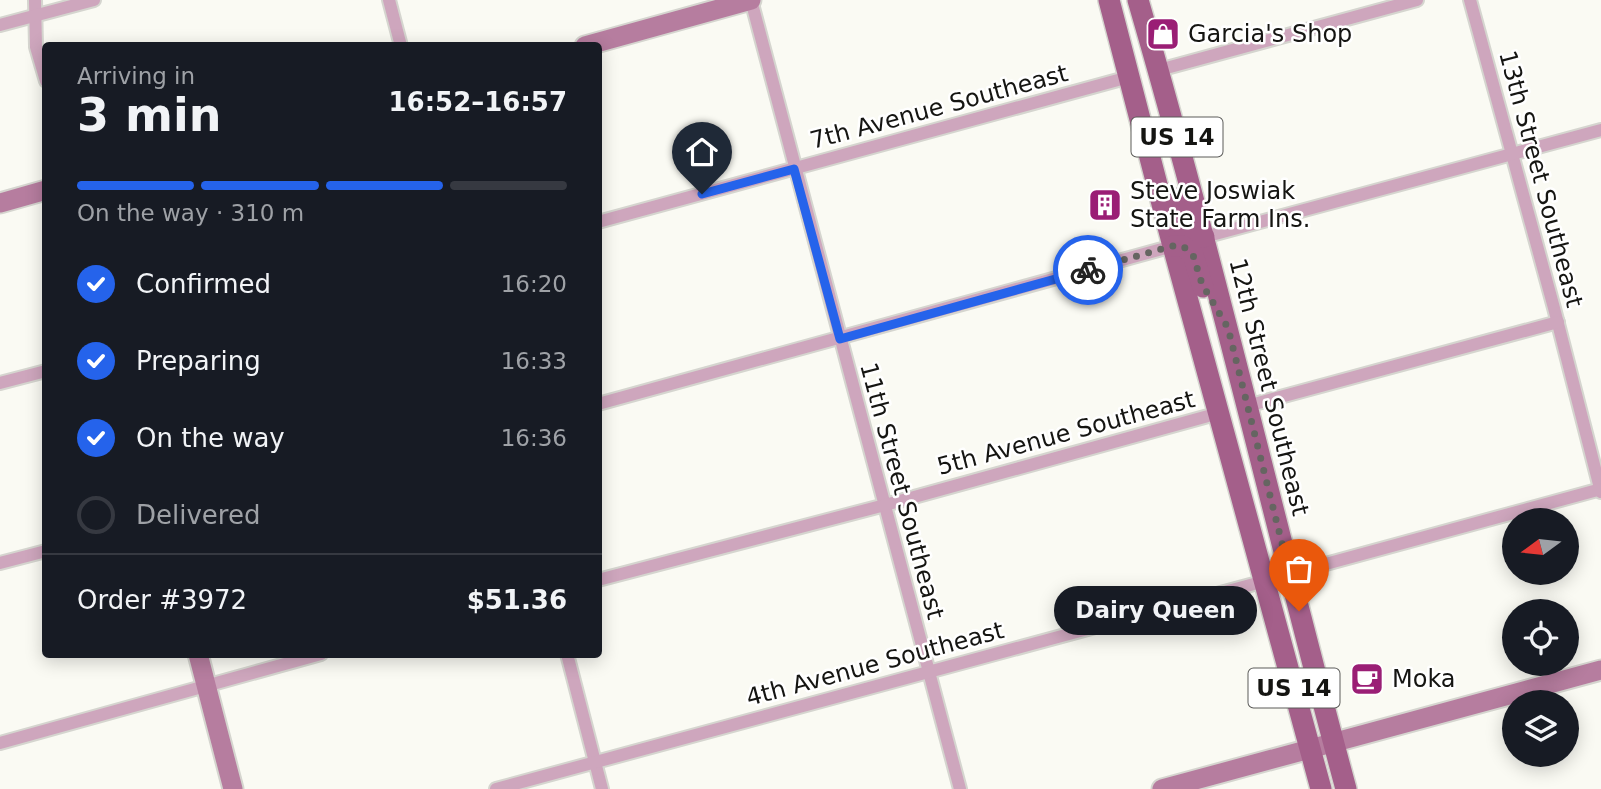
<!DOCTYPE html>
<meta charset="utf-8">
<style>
body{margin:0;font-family:"DejaVu Sans",sans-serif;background:#20242c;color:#f1f3f6;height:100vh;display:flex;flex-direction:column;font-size:26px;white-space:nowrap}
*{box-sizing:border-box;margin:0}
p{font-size:23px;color:#9ea1a6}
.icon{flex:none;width:38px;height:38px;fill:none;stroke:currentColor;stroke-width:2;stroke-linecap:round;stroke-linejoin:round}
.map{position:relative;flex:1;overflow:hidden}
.panel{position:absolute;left:42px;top:42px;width:560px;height:616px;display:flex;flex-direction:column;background:#171b24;border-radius:7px;box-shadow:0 4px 18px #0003}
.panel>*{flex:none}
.needle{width:46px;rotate:255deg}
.buttons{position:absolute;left:1502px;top:508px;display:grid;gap:14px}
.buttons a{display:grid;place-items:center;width:77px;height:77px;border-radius:50%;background:#171b24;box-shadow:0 4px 18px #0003;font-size:35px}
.pin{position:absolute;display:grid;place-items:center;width:60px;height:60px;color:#fff;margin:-72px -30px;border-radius:50% 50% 50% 0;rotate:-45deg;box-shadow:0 0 7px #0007}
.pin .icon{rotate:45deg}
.courier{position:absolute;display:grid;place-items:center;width:70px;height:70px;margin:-35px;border:5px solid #2563eb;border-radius:50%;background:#fff;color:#222;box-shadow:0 2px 9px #0007}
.bubble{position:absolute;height:49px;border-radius:24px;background:#171b24;box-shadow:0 4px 18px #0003;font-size:23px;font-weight:800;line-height:49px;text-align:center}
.headline em{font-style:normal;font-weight:800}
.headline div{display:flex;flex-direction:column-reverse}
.headline{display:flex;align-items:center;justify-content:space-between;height:119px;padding:0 35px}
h1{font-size:46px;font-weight:800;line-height:52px}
.bar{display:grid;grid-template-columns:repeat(4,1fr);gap:10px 7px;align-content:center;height:84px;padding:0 35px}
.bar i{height:9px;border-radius:5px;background:#363941}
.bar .current{background:#2563eb}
.bar p{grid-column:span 4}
.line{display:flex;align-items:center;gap:18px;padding:0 35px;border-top:2px solid #363941}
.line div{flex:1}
ol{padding:0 35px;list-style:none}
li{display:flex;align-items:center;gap:21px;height:77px}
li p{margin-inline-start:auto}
li .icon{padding:7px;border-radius:50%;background:#2563eb;color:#fff;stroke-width:4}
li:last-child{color:#9ea1a6}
li i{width:38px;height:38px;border:4px solid #363941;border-radius:50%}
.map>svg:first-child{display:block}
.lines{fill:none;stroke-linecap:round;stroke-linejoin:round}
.street-casing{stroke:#d5d5cf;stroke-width:16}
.secondary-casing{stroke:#d5d5cf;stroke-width:23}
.primary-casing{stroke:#d5d5cf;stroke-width:24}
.street{stroke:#cea6bd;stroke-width:12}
.secondary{stroke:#b67d9f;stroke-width:19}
.primary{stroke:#a45f8a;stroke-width:21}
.done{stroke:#656561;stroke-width:7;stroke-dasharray:0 12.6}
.route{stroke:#2563eb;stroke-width:9}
.labels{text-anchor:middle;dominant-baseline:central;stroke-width:5;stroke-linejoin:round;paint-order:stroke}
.shield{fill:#fff;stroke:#5b5b59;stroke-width:2}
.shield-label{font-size:23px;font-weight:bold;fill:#151512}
.poi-label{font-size:24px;fill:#151512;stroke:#fff;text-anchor:start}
.street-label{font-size:24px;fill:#151512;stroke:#fff}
</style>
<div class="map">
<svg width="1601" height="789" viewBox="0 0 1601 789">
<rect width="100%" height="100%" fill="#fafaf3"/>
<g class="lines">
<defs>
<g id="street">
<path d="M 35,0 L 36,47 L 46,81"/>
<path d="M 389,0 L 401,46"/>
<path d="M 751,0 L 960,789"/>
<path d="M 1470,0 L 1554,308 L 1601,492"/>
<path d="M 0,25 L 94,0"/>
<path d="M 1159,70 L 1417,0"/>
<path d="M 598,222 L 1129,77"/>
<path d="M 1204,237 L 1601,130"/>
<path d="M 0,383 L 46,371"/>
<path d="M 598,404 L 1173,246"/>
<path d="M 1247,406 L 1558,322"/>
<path d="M 0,563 L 46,551"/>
<path d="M 1289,574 L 1601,489"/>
<path d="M 598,580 L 885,505 L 1219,413"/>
<path d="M 567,654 L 602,789"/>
<path d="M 0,743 L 321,654"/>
<path d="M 496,789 L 1265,581"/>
</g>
<g id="secondary">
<path d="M 585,46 L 751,0"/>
<path d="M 0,203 L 46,190"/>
<path d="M 198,654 L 233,789"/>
<path d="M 1162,789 L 1601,670"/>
</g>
<g id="primary">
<path d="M 1109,0 L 1173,246 L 1321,789"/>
<path d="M 1138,0 C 1214,261 1275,526 1346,789"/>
<path d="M 1172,198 C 1177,214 1181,228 1195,238 L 1204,237"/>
<path d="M 1173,246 L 1183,246 L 1193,255 L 1203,287"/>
</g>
</defs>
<!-- street casing -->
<use href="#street" class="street-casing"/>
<!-- secondary casing -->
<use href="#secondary" class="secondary-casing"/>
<!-- primary casing -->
<use href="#primary" class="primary-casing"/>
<!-- street -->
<use href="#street" class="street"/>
<!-- secondary -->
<use href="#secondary" class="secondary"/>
<!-- primary -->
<use href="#primary" class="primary"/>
</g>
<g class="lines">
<!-- done -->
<path class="done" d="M 1088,270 L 1172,246 L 1183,246 L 1193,255 L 1202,284 L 1228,328 L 1299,611"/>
<!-- route -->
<path class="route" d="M 702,194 L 794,169 L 840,339 L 1088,270"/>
</g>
<!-- icons -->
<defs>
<symbol id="shop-square" viewBox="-11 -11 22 22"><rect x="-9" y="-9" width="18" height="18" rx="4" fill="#9a1e75" stroke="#fff"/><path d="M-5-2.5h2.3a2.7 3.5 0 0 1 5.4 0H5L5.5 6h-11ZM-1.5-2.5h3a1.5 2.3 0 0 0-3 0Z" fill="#fff"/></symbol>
<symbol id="building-square" viewBox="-11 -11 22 22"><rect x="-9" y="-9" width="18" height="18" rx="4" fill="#9a1e75" stroke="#fff"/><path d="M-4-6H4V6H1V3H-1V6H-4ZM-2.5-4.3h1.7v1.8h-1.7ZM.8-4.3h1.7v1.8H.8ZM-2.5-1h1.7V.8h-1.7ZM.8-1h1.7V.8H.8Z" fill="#fff"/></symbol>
<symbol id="cafe-square" viewBox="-11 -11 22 22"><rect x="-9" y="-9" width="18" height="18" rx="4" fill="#9a1e75" stroke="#fff"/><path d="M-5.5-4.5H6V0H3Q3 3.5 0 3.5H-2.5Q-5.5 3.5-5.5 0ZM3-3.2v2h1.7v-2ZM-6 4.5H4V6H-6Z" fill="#fff"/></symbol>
</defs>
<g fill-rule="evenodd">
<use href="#shop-square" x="1144" y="15" width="38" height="38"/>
<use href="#building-square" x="1086" y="186" width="38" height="38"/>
<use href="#cafe-square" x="1348" y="660" width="38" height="38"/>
</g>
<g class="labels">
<!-- shield labels -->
<g class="shield">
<rect x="1131.5" y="117.5" width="91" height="39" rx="5"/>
<rect x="1248.5" y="668.5" width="91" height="39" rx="5"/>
</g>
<g class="shield-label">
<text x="1177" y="137">US 14</text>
<text x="1294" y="688">US 14</text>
</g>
<!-- poi labels -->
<g class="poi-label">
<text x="1188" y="34">Garcia's Shop</text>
<text x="1130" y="191">Steve Joswiak<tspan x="1130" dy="28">State Farm Ins.</tspan></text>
<text x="1392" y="679">Moka</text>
</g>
<!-- street labels -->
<g class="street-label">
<text transform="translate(939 107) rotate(-15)">7th Avenue Southeast</text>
<text transform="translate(1541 179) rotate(75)">13th Street Southeast</text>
<text transform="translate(1269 387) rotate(76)">12th Street Southeast</text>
<text transform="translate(1066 433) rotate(-15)">5th Avenue Southeast</text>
<text transform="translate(902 491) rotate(75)">11th Street Southeast</text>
<text transform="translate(875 664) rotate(-15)">4th Avenue Southeast</text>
</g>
</g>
</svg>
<div class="buttons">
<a><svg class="needle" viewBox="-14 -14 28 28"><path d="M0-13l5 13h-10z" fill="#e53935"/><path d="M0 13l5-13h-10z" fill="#9ea1a6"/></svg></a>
<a><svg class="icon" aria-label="locate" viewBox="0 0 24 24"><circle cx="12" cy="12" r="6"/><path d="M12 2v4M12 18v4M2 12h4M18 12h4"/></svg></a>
<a><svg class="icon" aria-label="layers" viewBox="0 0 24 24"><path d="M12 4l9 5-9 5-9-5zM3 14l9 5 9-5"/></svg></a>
</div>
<div class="pin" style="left:1299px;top:611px;background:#ea580c"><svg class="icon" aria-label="bag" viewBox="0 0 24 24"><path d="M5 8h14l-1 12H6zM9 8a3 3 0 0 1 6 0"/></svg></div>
<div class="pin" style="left:702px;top:194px;background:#1f2937"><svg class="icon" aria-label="home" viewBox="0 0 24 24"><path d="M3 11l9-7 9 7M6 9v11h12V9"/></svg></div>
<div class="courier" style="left:1088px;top:270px"><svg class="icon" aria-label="bike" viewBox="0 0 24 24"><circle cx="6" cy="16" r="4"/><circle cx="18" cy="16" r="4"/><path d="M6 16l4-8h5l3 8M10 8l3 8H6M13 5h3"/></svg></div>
<div class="bubble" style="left:1054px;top:586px;width:203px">Dairy Queen</div>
<section class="panel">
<div class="headline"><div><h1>3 min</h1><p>Arriving in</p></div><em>16:52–16:57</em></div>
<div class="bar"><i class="current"></i><i class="current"></i><i class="current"></i><i></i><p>On the way · 310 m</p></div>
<ol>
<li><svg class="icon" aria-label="check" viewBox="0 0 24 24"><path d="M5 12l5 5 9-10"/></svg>Confirmed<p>16:20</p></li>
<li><svg class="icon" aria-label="check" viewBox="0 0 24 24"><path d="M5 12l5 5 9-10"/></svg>Preparing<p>16:33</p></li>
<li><svg class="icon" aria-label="check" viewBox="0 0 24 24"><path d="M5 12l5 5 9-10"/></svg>On the way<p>16:36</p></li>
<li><i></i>Delivered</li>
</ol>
<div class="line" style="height:91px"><div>Order #3972</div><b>$51.36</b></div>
</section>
</div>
